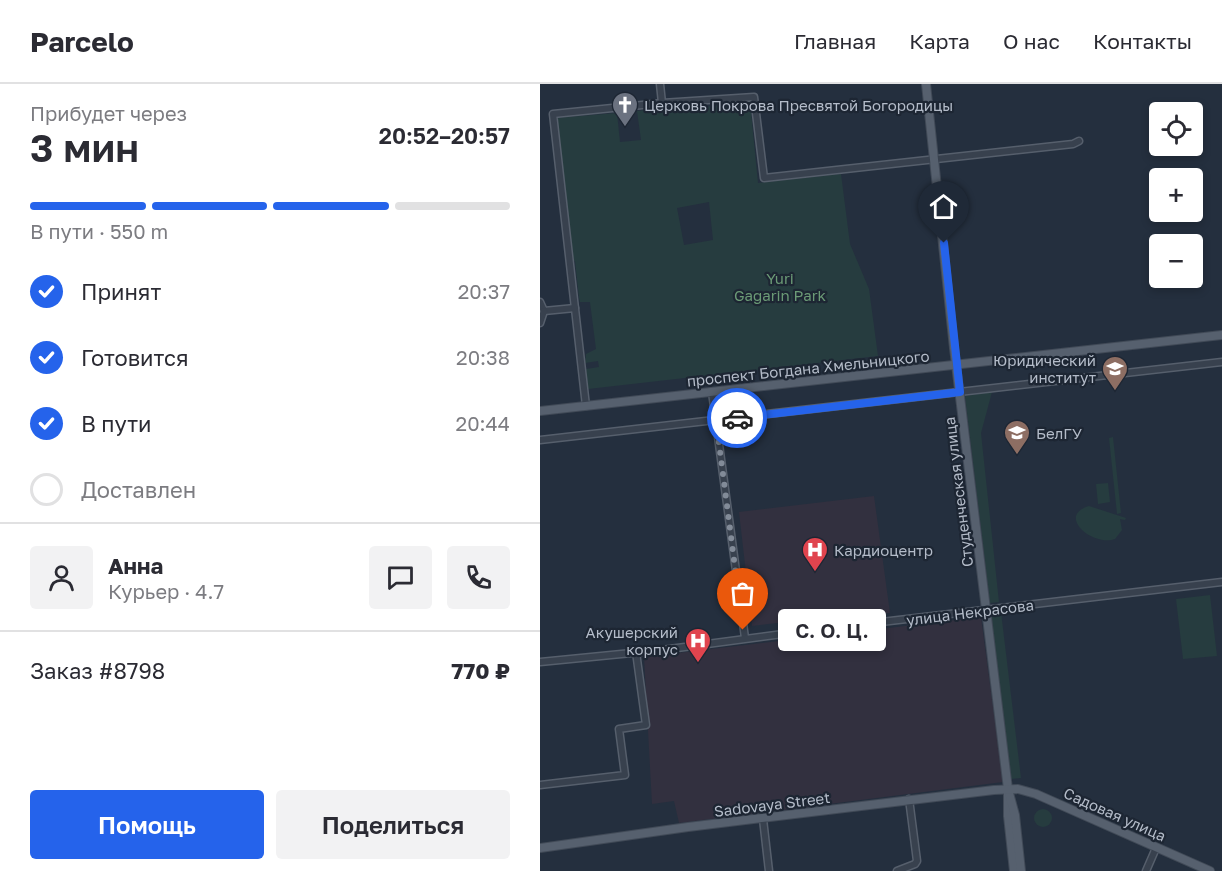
<!DOCTYPE html>
<html lang="ru">
<meta charset="utf-8">
<style>
body{margin:0;font-family:"Golos Text",sans-serif;background:#f2f2f3;color:#2b2b33;height:100vh;display:flex;flex-direction:column;font-size:22px;white-space:nowrap}
*{box-sizing:border-box;margin:0}
p{font-size:20px;color:#7c7c81}
.icon{flex:none;width:33px;height:33px;fill:none;stroke:currentColor;stroke-width:2;stroke-linecap:round;stroke-linejoin:round}
.map{position:relative;flex:1;overflow:hidden}
.sheet{display:flex;flex-direction:column;background:#fff;width:540px}
.sheet>*{flex:none}
.tools{position:absolute;left:609px;top:18px;display:grid;gap:12px}
.tools a{display:grid;place-items:center;width:54px;height:54px;border-radius:6px;background:#fff;box-shadow:0 3px 9px #0003;font-size:30px}
.pin{position:absolute;display:grid;place-items:center;width:51px;height:51px;color:#fff;margin:-62px -26px;border-radius:50% 50% 50% 0;rotate:-45deg;box-shadow:0 0 6px #0007}
.pin .icon{rotate:45deg}
.courier{position:absolute;display:grid;place-items:center;width:60px;height:60px;margin:-30px;border:4px solid #2563eb;border-radius:50%;background:#fff;color:#222;box-shadow:0 2px 8px #0007}
.bubble{position:absolute;height:42px;border-radius:6px;background:#fff;box-shadow:0 3px 9px #0003;font-size:20px;font-weight:600;line-height:42px;text-align:center}
.headline em{font-style:normal;font-weight:600}
.headline div{display:flex;flex-direction:column-reverse}
.headline{display:flex;align-items:center;justify-content:space-between;height:102px;padding:0 30px}
h1{font-size:39px;font-weight:600;line-height:45px}
.bar{display:grid;grid-template-columns:repeat(4,1fr);gap:9px 6px;align-content:center;height:72px;padding:0 30px}
.bar i{height:8px;border-radius:4px;background:#e1e1e2}
.bar .on{background:#2563eb}
.bar p{grid-column:span 4}
.line{display:flex;align-items:center;gap:15px;padding:0 30px;border-top:2px solid #e1e1e2}
.line div{flex:1}
.round{display:grid;place-items:center;flex:none;width:63px;height:63px;border-radius:6px;background:#f2f2f3}
ol{padding:0 30px;list-style:none}
li{display:flex;align-items:center;gap:18px;height:66px}
li p{margin-inline-start:auto}
li .icon{padding:6px;border-radius:50%;background:#2563eb;color:#fff;stroke-width:4}
li:last-child{color:#7c7c81}
li i{width:33px;height:33px;border:3px solid #e1e1e2;border-radius:50%}
.action{display:flex;gap:12px;margin-top:auto;padding:12px 30px}
.action a{flex:1;height:69px;border-radius:6px;background:#2563eb;color:#fff;font-size:24px;font-weight:600;line-height:69px;text-align:center}
.action a+a{background:#f2f2f3;color:#2b2b33}
header{display:flex;align-items:center;gap:36px;box-sizing:border-box;height:84px;padding:0 30px;background:#fff;border-bottom:2px solid #e1e1e2}
header strong{font-size:28px}
nav{display:flex;gap:33px;margin-inline-start:auto;font-size:21px}
main{display:flex;flex:1;min-height:0}
.map>svg:first-child{display:block}
.medical{fill:#32303f}
.green{fill:#263c3f;fill-rule:evenodd}
.lines{fill:none;stroke-linecap:round;stroke-linejoin:round}
.minor-casing{stroke:#565f6c;stroke-width:9}
.major-casing{stroke:#414a57;stroke-width:10}
.minor{stroke:#38414e;stroke-width:6}
.major{stroke:#56606e;stroke-width:8}
.done{stroke:#828b98;stroke-width:6;stroke-dasharray:0 10.8}
.route{stroke:#2563eb;stroke-width:8}
.labels{text-anchor:middle;dominant-baseline:central;stroke-width:4.5;stroke-linejoin:round;paint-order:stroke}
.poi-label{font-size:15px;fill:#b4bcc9;stroke:#1d2633;text-anchor:start}
.park-label{font-size:15px;fill:#6b9a76;stroke:#1d2633}
.street-label{font-size:15px;fill:#b4bcc9;stroke:#1d2633}
</style>
<header>
<strong>Parcelo</strong>
<nav><a>Главная</a><a>Карта</a><a>О нас</a><a>Контакты</a></nav>
</header>
<main>
<section class="sheet">
<div class="headline"><div><h1>3 мин</h1><p>Прибудет через</p></div><em>20:52–20:57</em></div>
<div class="bar"><i class="on"></i><i class="on"></i><i class="on"></i><i></i><p>В пути · 550 m</p></div>
<ol>
<li><svg class="icon" aria-label="check" viewBox="0 0 24 24"><path d="M5 12l5 5 9-10"/></svg>Принят<p>20:37</p></li>
<li><svg class="icon" aria-label="check" viewBox="0 0 24 24"><path d="M5 12l5 5 9-10"/></svg>Готовится<p>20:38</p></li>
<li><svg class="icon" aria-label="check" viewBox="0 0 24 24"><path d="M5 12l5 5 9-10"/></svg>В пути<p>20:44</p></li>
<li><i></i>Доставлен</li>
</ol>
<div class="line" style="height:108px"><a class="round"><svg class="icon" aria-label="person" viewBox="0 0 24 24"><circle cx="12" cy="8" r="4"/><path d="M4 21q1-7 8-7t8 7"/></svg></a><div><b>Анна</b><p>Курьер · 4.7</p></div><a class="round"><svg class="icon" aria-label="chat" viewBox="0 0 24 24"><path d="M4 5h16v11H9l-5 4z"/></svg></a><a class="round"><svg class="icon" aria-label="phone" viewBox="0 0 24 24"><path d="M5 4h4l2 5-3 2q2 4 5 5l2-3 5 2v4C11 20 4 13 5 4z"/></svg></a></div>
<div class="line" style="height:78px"><div>Заказ #8798</div><b>770 ₽</b></div>
<div class="action"><a>Помощь</a><a>Поделиться</a></div>
</section>
<div class="map">
<svg width="682" height="787" viewBox="0 0 682 787">
<rect width="100%" height="100%" fill="#242f3e"/>
<!-- medical -->
<g class="medical">
<path d="M 334,412 L 350,529 L 303,534 L 299,532 L 212,542 L 199,428 Z"/>
<path d="M 441,533 L 463,698 L 139,739 L 134,717 L 112,720 L 104,573 Z"/>
</g>
<!-- green -->
<g class="green">
<path d="M 210,18 L 218,99 L 301,90 L 310,160 L 329,205 L 338,272 L 48,305 L 46,285 L 59,283 L 58,277 L 45,279 L 46,270 L 56,265 L 50,218 L 40,218 L 39,214 L 35,177 L 33,177 L 16,34 L 77,29 L 80,58 L 101,56 L 97,27 L 134,23 L 136,26 ZM 169,118 L 173,156 L 144,161 L 137,124 Z"/>
<path d="M 452,308 L 441,349 L 459,518 L 450,519 L 425,312 Z"/>
<path d="M 573,353 L 581,429 L 577,430 L 569,354 Z"/>
<path d="M 568,399 L 570,418 L 558,420 L 556,400 Z"/>
<path d="M 549,422 L 586,434 L 585,436 L 580,435 L 582,446 L 575,455 C 553,463 516,432 549,422 Z"/>
<path d="M 670,511 L 677,572 L 643,575 L 636,515 Z"/>
<path d="M 461,528 L 481,694 L 471,695 L 450,530 Z"/>
<circle cx="503" cy="734" r="9"/>
</g>
<g class="lines">
<defs>
<g id="minor">
<path d="M 120,0 L 122,19"/>
<path d="M 0,218 L 4,227 L 35,224"/>
<path d="M 0,239 L 4,227"/>
<path d="M 172,308 L 205,554"/>
<path d="M 46,322 L 13,30 L 122,19 L 214,13 L 224,94 L 533,60 L 539,57"/>
<path d="M 0,356 L 682,278"/>
<path d="M 0,578 L 122,566 L 273,546 L 682,498"/>
<path d="M 0,701 L 85,691 L 79,645 L 106,641 L 96,568"/>
<path d="M 223,735 L 229,787"/>
<path d="M 357,787 L 375,780 L 377,777 L 369,715"/>
<path d="M 606,787 L 616,764"/>
</g>
<g id="major">
<path d="M 386,0 L 414,264 L 468,705 L 468,732 L 474,787"/>
<path d="M 0,327 L 682,251"/>
<path d="M 469,709 L 475,731 L 481,787"/>
<path d="M 0,764 L 148,743 L 454,706 L 478,705 L 496,710 L 670,787"/>
</g>
</defs>
<!-- minor casing -->
<use href="#minor" class="minor-casing"/>
<!-- major casing -->
<use href="#major" class="major-casing"/>
<!-- minor -->
<use href="#minor" class="minor"/>
<!-- major -->
<use href="#major" class="major"/>
</g>
<g class="lines">
<!-- done -->
<path class="done" d="M 197,334 L 176,336 L 203,546"/>
<!-- route -->
<path class="route" d="M 197,334 L 420,308 L 404,159"/>
</g>
<!-- icons -->
<defs>
<symbol id="church-pin" viewBox="-11 -11 22 30"><path d="M0 17L-7.5 6A9.5 9.5 0 1 1 7.5 6Z" fill="#6b7280" stroke="#1d2633"/><path d="M-1.2-6h2.4v3.5h3.3v2.4h-3.3V6h-2.4V-.1h-3.3v-2.4h3.3Z" fill="#fff"/></symbol>
<symbol id="university-pin" viewBox="-11 -11 22 30"><path d="M0 17L-7.5 6A9.5 9.5 0 1 1 7.5 6Z" fill="#8d6e63" stroke="#1d2633"/><path d="M0-5L7-2L0 1L-7-2ZM-4 1L0 2.5L4 1V4Q0 6-4 4Z" fill="#fff"/></symbol>
<symbol id="hospital-pin" viewBox="-11 -11 22 30"><path d="M0 17L-7.5 6A9.5 9.5 0 1 1 7.5 6Z" fill="#e0444e" stroke="#1d2633"/><path d="M-5-5h3v3.5h4V-5h3V5h-3V1.5h-4V5h-3Z" fill="#fff"/></symbol>
</defs>
<g fill-rule="evenodd">
<use href="#church-pin" x="70" y="6" width="30" height="40"/>
<use href="#university-pin" x="560" y="270" width="30" height="40"/>
<use href="#university-pin" x="462" y="334" width="30" height="40"/>
<use href="#hospital-pin" x="260" y="451" width="30" height="40"/>
<use href="#hospital-pin" x="143" y="542" width="30" height="40"/>
</g>
<g class="labels">
<!-- poi labels -->
<g class="poi-label">
<text x="104" y="21">Церковь Покрова Пресвятой Богородицы</text>
<text x="556" y="276" text-anchor="end">Юридический<tspan x="556" dy="17">институт</tspan></text>
<text x="496" y="349">БелГУ</text>
<text x="294" y="466">Кардиоцентр</text>
<text x="138" y="548" text-anchor="end">Акушерский<tspan x="138" dy="17">корпус</tspan></text>
</g>
<!-- park labels -->
<g class="park-label">
<text x="240" y="194">Yuri<tspan x="240" dy="17">Gagarin Park</tspan></text>
</g>
<!-- street labels -->
<g class="street-label">
<text transform="translate(268 284) rotate(-6)">проспект Богдана Хмельницкого</text>
<text transform="translate(418 408) rotate(-97)">Студенческая улица</text>
<text transform="translate(430 528) rotate(-7)">улица Некрасова</text>
<text transform="translate(232 720) rotate(-7)">Sadovaya Street</text>
<text transform="translate(575 730) rotate(24)">Садовая улица</text>
</g>
</g>
</svg>
<div class="tools">
<a><svg class="icon" aria-label="locate" viewBox="0 0 24 24"><circle cx="12" cy="12" r="6"/><path d="M12 2v4M12 18v4M2 12h4M18 12h4"/></svg></a>
<a>+</a>
<a>−</a>
</div>
<div class="pin" style="left:203px;top:546px;background:#ea580c"><svg class="icon" aria-label="bag" viewBox="0 0 24 24"><path d="M5 8h14l-1 12H6zM9 8a3 3 0 0 1 6 0"/></svg></div>
<div class="pin" style="left:404px;top:159px;background:#1f2937"><svg class="icon" aria-label="home" viewBox="0 0 24 24"><path d="M3 11l9-7 9 7M6 9v11h12V9"/></svg></div>
<div class="courier" style="left:197px;top:334px"><svg class="icon" aria-label="car" viewBox="0 0 24 24"><path d="M5 17H2v-5l4-1 3-4h7l3 4 3 1v5h-3M9 17h6M6 11h13"/><circle cx="7" cy="17" r="2"/><circle cx="17" cy="17" r="2"/></svg></div>
<div class="bubble" style="left:238px;top:525px;width:108px">С. О. Ц.</div>
</div>
</main>
